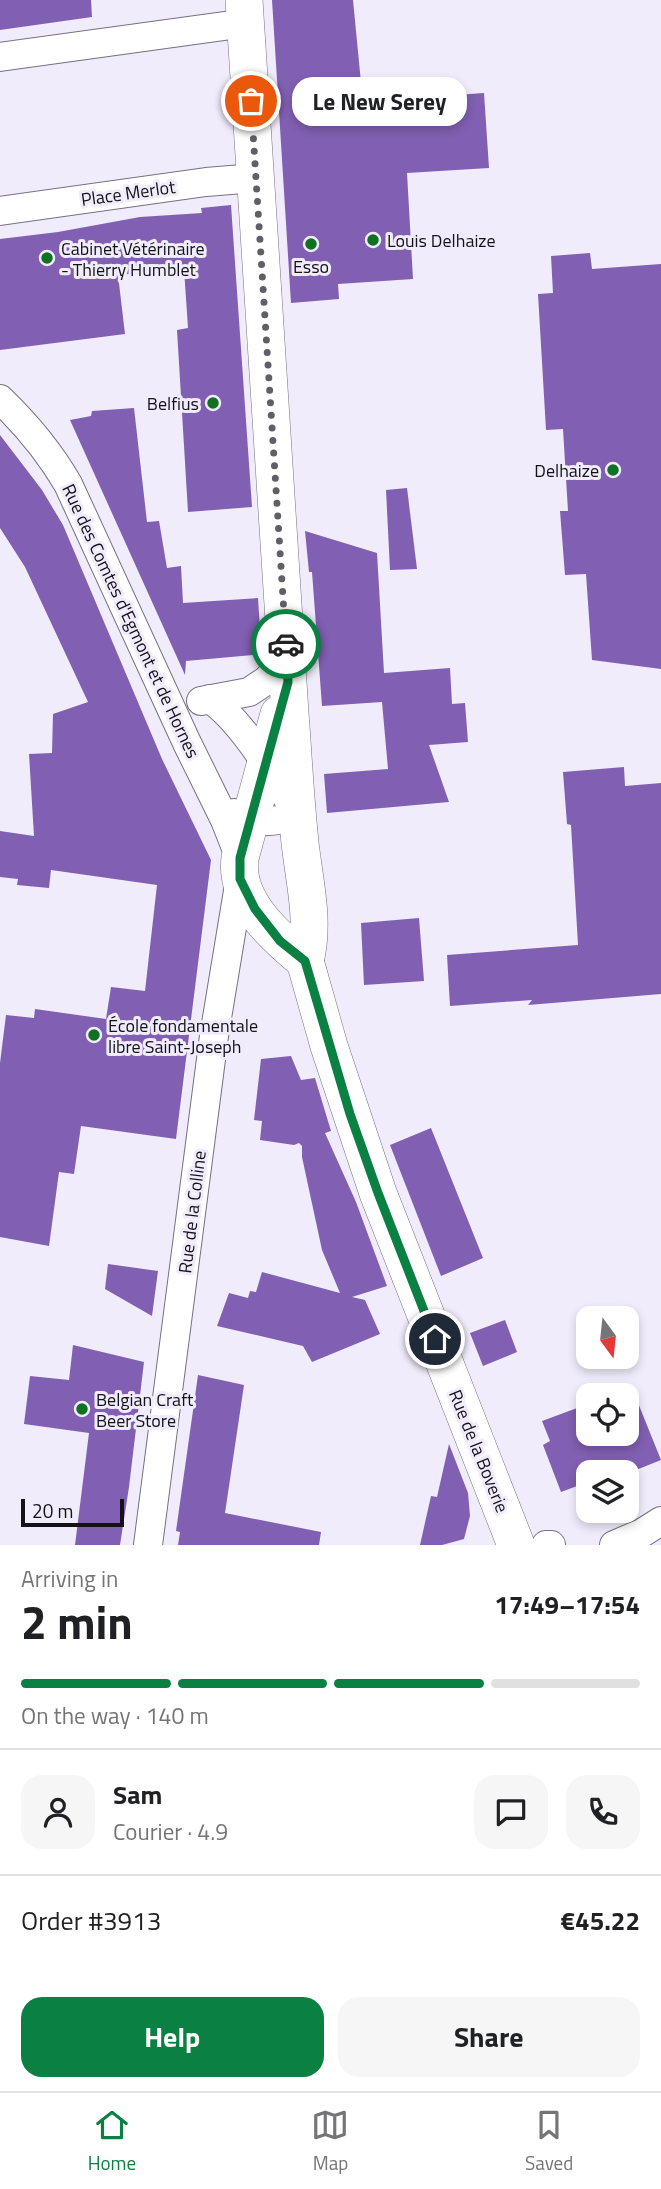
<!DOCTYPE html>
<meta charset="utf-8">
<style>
body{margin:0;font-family:"Titillium Web",sans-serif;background:#f6f6f6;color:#202124;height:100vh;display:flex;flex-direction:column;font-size:26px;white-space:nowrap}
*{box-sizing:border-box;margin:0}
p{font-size:23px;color:#757577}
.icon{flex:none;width:38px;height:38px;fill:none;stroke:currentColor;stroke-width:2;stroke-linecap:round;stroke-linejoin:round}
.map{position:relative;height:1545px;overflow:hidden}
.side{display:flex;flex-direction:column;background:#fff;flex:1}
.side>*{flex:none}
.needle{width:46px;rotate:165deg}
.fabs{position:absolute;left:576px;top:1306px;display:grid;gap:14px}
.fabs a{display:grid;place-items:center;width:63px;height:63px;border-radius:14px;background:#fff;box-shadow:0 4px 10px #0003;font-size:35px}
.scale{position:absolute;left:21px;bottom:18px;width:103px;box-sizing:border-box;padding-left:7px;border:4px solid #141217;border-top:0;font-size:19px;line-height:24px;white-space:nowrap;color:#141217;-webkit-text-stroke:5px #f1ecfc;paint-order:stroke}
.pin{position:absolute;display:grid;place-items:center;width:60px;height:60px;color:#fff;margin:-30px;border:4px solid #fff;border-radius:50%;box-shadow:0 2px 7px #0007}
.courier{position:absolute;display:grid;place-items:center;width:70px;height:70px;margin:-35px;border:5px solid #0b8043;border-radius:50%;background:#fff;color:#222;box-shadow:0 2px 9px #0007}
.bubble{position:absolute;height:49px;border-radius:21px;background:#fff;box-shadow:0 4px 10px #0003;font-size:23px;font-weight:700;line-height:49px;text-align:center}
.head em{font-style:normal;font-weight:700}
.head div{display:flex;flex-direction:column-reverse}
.head{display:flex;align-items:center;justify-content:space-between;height:119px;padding:0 21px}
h1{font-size:46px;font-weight:700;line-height:52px}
.bar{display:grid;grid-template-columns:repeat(4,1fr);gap:10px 7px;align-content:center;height:84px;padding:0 21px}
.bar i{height:9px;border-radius:5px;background:#e0e0e0}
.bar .selected{background:#0b8043}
.bar p{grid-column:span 4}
.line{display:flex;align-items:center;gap:18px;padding:0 21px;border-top:2px solid #e0e0e0}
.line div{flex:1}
.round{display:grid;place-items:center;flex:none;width:74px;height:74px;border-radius:21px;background:#f6f6f6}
.button{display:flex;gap:14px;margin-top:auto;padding:14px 21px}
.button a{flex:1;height:80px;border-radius:21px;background:#0b8043;color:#fff;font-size:28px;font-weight:700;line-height:80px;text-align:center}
.button a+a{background:#f6f6f6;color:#202124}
.tab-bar{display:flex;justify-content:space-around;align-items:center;height:98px;border-top:2px solid #e0e0e0;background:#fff;font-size:19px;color:#757577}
.tab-bar a{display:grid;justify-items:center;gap:4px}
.tab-bar .selected{color:#0b8043}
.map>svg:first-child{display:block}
.building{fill:#815fb2}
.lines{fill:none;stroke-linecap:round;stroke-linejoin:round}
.minor-casing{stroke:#76717f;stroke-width:30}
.tertiary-casing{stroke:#76717f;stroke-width:38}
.minor{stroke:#fff;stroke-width:28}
.tertiary{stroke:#fff;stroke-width:37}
.done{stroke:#615e67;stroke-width:7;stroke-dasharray:0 12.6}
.route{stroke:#0b8043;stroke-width:9}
.poi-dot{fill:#0f7222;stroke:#f1ecfc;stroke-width:2.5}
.labels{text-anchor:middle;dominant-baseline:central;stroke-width:6;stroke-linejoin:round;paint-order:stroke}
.street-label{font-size:18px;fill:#141217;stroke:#f1ecfc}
.poi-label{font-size:18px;fill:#141217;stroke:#f1ecfc;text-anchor:start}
</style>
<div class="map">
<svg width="661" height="1545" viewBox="0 0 661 1545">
<rect width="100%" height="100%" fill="#f1ecfc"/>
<!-- building -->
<g class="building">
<path d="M 0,0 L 91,0 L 92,17 L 0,30 Z"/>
<path d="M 272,0 L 353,0 L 362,93 L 425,88 L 426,97 L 484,93 L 489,168 L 407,173 L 413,279 L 338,284 L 339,299 L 291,303 Z"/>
<path d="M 231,205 L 252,507 L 188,512 L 177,330 L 188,328 L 184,269 L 118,275 L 125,334 L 0,350 L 0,239 L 58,232 L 140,217 L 202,213 L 201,208 Z"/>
<path d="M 590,253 L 592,269 L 661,264 L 661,669 L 592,660 L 586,574 L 565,575 L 560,511 L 568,511 L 563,429 L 546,430 L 538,294 L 553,293 L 551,256 Z"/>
<path d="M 134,408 L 147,522 L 159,521 L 167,568 L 181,566 L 183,603 L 258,598 L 261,644 L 253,655 L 186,661 L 185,675 L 70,420 L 91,416 L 92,411 Z"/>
<path d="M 0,435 L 42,490 L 63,525 L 162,759 L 211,860 L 176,1139 L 81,1126 L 74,1174 L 59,1172 L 49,1246 L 0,1237 L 0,1063 L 6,1015 L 34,1018 L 35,1009 L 106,1019 L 111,987 L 145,991 L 157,885 L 51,870 L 49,888 L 17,885 L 18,879 L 0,877 L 0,831 L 34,836 L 29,754 L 52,753 L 53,714 L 88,702 L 25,567 L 0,528 Z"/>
<path d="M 407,488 L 417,569 L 390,570 L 386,490 Z"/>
<path d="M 305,531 L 377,553 L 384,673 L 450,668 L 452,704 L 465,703 L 468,742 L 429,745 L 449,802 L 327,813 L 324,774 L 388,769 L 382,702 L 322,706 L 312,572 L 309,572 Z"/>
<path d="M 624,767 L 625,786 L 661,783 L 661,994 L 528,1005 L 532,1000 L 450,1006 L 447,955 L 578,945 L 571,825 L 567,824 L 563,772 Z"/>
<path d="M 419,918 L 424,981 L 364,985 L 361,923 Z"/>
<path d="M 291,1056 L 301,1080 L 315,1078 L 331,1131 L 325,1133 L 356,1202 L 387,1286 L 352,1297 L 365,1300 L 380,1334 L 312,1362 L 303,1346 L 217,1326 L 229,1293 L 248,1298 L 250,1291 L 256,1292 L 262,1272 L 340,1293 L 322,1250 L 302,1157 L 302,1146 L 299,1143 L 294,1145 L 260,1140 L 262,1121 L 254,1120 L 261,1059 Z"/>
<path d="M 431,1128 L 483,1258 L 441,1276 L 390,1145 Z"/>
<path d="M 108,1264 L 158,1271 L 152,1316 L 105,1289 Z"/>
<path d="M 505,1320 L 517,1352 L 483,1366 L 470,1333 Z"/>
<path d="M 73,1345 L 144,1362 L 129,1487 L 120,1545 L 75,1545 L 89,1433 L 24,1424 L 30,1376 L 69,1380 Z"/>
<path d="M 198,1375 L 244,1385 L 225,1513 L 321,1532 L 319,1545 L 178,1545 L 180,1532 L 176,1531 Z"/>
<path d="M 632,1388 L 661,1460 L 631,1472 L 588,1472 L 588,1482 L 561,1492 L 543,1445 L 550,1441 L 542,1421 L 588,1404 L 588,1433 L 626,1433 L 626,1395 L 615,1395 Z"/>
<path d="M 449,1444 L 468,1493 L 470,1516 L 464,1539 L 442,1545 L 420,1545 L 431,1496 L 437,1497 Z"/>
</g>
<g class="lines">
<defs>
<g id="minor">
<path d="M 0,57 L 246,23"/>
<path d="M 0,211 L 206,182 L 256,178"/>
<path d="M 0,399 C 27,425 49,451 68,484 L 187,743 L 225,820 L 240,858"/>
<path d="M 210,699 C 242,721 278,781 297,815 C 275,823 256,824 234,813"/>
<path d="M 201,701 L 249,692 L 267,680 L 287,656"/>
<path d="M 148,1545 L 214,1036 L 240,879"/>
<path d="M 546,1545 L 551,1545"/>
<path d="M 614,1545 L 642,1533 L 661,1521"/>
</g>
<g id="tertiary">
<path d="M 244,0 L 290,713 C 293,752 295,792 299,832 C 302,874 316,918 305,961"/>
<path d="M 279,714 L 240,858 C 234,901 275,936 305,961"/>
<path d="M 305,961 L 329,1046 L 378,1193 L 516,1545"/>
</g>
</defs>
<!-- minor casing -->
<use href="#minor" class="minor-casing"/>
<!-- tertiary casing -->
<use href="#tertiary" class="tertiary-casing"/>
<!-- minor -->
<use href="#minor" class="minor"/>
<!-- tertiary -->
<use href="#tertiary" class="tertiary"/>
</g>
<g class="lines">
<!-- done -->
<path class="done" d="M 251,101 L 286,644"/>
<!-- route -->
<path class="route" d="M 286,644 L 288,682 L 240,858 L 240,879 L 255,909 L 280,941 L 305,961 L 350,1114 L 378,1193 L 435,1339"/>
</g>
<!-- markers -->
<g class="poi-dot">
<circle cx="373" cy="240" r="7"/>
<circle cx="311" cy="244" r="7"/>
<circle cx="47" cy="258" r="7"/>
<circle cx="213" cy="403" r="7"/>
<circle cx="613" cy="470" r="7"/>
<circle cx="94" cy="1035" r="7"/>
<circle cx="82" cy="1409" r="7"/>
</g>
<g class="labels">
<!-- street labels -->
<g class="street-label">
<text transform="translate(128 193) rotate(-8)">Place Merlot</text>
<text transform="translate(131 621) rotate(65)">Rue des Comtes d'Egmont et de Hornes</text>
<text transform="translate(192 1212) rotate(-83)">Rue de la Colline</text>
<text transform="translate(479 1451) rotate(68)">Rue de la Boverie</text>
</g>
<!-- poi labels -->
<g class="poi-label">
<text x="387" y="240">Louis Delhaize</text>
<text x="61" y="248">Cabinet Vétérinaire<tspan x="61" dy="21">- Thierry Humblet</tspan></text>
<text x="311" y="266" text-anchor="middle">Esso</text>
<text x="199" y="403" text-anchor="end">Belfius</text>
<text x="599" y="470" text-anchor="end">Delhaize</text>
<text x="108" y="1025">École fondamentale<tspan x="108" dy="21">libre Saint-Joseph</tspan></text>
<text x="96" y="1399">Belgian Craft<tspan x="96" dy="21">Beer Store</tspan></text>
</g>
</g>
</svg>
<div class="fabs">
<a><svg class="needle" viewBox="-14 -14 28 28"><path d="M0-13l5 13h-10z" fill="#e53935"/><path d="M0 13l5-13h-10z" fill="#757577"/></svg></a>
<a><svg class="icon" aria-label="locate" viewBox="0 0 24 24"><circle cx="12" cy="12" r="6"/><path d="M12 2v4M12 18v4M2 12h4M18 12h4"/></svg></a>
<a><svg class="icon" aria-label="layers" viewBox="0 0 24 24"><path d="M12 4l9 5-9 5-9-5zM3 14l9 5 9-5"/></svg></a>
</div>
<div class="scale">20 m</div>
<div class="pin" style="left:251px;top:101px;background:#ea580c"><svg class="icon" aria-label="bag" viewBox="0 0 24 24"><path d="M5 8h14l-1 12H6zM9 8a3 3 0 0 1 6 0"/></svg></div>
<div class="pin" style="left:435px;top:1339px;background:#1f2937"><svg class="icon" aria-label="home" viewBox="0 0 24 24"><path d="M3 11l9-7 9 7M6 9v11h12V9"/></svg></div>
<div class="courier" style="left:286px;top:644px"><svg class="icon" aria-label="car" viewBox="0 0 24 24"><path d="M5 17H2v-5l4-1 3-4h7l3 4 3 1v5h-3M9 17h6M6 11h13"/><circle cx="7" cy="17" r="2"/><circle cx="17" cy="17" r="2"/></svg></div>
<div class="bubble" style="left:292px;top:77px;width:175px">Le New Serey</div>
</div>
<section class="side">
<div class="head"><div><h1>2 min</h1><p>Arriving in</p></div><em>17:49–17:54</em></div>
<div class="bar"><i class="selected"></i><i class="selected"></i><i class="selected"></i><i></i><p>On the way · 140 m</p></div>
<div class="line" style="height:126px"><a class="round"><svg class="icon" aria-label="person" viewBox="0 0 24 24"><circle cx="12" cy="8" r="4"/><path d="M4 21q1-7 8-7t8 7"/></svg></a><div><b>Sam</b><p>Courier · 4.9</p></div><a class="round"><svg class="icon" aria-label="chat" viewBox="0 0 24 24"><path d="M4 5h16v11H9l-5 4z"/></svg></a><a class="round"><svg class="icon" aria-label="phone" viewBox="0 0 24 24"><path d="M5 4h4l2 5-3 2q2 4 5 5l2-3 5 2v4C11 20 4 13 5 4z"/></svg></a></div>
<div class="line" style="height:91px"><div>Order #3913</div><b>€45.22</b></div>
<div class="button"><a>Help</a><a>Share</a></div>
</section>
<nav class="tab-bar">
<a class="selected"><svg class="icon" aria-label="home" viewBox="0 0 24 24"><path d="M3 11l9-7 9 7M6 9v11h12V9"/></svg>Home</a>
<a><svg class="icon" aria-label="map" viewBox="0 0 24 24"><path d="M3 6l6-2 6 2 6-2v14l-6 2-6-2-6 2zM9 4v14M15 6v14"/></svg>Map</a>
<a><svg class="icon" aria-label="saved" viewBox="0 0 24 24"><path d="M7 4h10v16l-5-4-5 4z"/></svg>Saved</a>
</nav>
